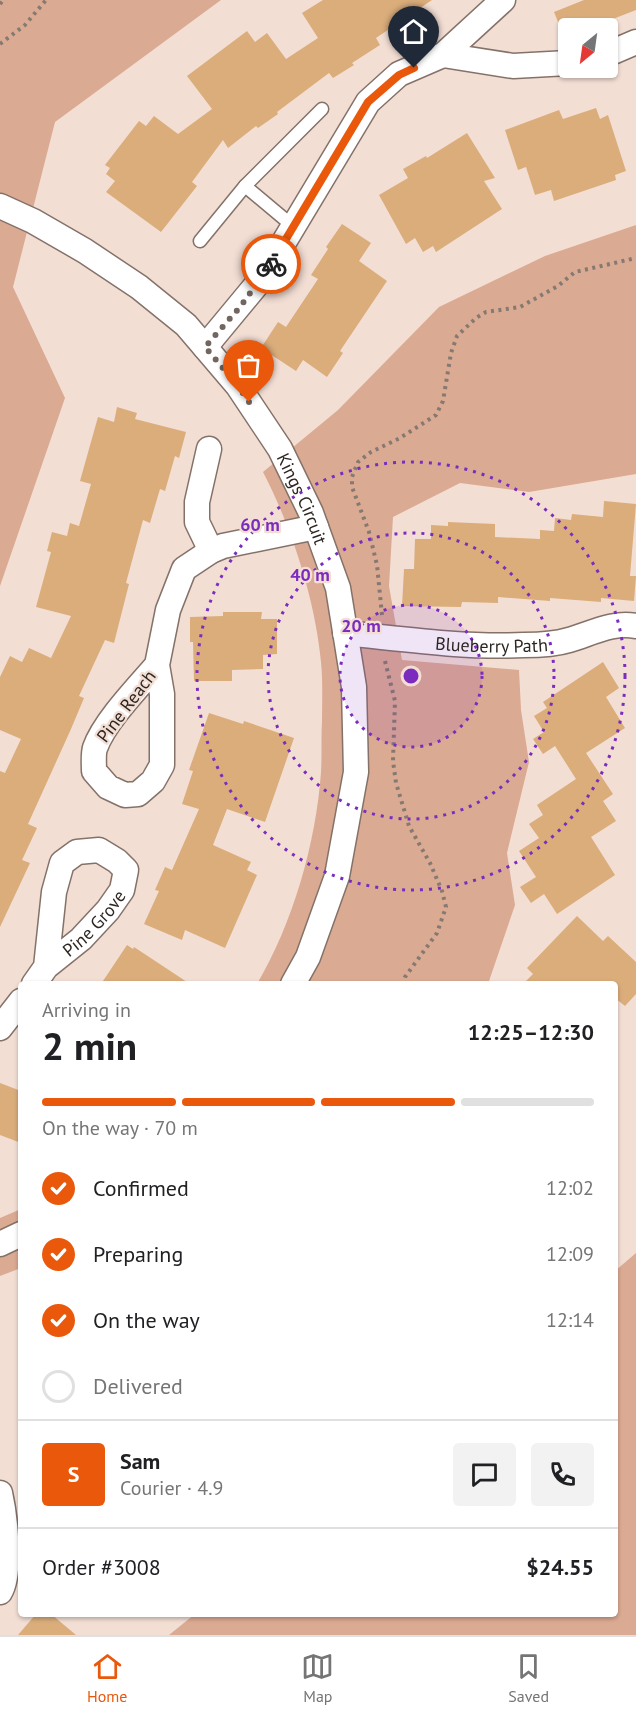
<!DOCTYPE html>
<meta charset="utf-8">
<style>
body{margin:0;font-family:"PT Sans",sans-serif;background:#f2f2f2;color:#202124;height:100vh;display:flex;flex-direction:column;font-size:22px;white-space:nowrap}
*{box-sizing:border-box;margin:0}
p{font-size:20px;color:#757577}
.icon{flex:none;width:33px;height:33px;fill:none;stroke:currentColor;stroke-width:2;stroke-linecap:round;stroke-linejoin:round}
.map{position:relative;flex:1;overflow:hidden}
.panel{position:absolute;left:18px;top:981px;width:600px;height:636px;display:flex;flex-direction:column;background:#fff;border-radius:6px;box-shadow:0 2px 4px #0004}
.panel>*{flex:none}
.needle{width:39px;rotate:209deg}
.buttons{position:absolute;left:558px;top:18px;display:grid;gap:12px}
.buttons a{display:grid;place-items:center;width:60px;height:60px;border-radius:6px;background:#fff;box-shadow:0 2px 4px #0004;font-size:30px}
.pin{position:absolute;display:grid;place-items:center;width:51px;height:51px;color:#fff;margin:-62px -26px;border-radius:50% 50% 50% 0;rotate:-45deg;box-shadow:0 0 6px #0007}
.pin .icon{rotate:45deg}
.courier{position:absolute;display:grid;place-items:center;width:60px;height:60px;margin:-30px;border:4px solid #ea580c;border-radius:50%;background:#fff;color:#222;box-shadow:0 2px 8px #0007}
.head em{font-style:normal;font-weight:800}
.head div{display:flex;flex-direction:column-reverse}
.head{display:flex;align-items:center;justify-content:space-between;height:102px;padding:0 24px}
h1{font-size:39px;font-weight:800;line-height:45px}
.bar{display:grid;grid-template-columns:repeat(4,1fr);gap:9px 6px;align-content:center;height:72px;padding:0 24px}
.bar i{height:8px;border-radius:4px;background:#e0e0e0}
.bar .on{background:#ea580c}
.bar p{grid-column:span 4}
.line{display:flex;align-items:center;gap:15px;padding:0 24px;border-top:2px solid #e0e0e0}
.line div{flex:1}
.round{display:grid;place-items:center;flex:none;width:63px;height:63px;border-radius:6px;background:#f2f2f2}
ol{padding:0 24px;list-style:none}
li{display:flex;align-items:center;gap:18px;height:66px}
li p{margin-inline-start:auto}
li .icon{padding:6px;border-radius:50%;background:#ea580c;color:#fff;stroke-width:4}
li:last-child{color:#757577}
li i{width:33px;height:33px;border:3px solid #e0e0e0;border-radius:50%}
.tab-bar{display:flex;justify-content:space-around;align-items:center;height:84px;border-top:2px solid #e0e0e0;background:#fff;font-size:16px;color:#757577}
.tab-bar a{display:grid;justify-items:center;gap:3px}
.tab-bar .on{color:#ea580c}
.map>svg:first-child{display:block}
.green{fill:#dbaa92}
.building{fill:#daad7b}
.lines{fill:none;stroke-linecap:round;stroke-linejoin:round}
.service-casing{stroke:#847269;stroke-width:15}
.minor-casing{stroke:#847269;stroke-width:27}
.path{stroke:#867972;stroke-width:4;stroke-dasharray:3 4.5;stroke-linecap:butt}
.service{stroke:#fff;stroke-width:12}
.minor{stroke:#fff;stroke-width:24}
.done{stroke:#726660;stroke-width:6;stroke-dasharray:0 10.8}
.route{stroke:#ea580c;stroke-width:8}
.ring{fill:none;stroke:#7b2cbf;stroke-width:3;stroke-dasharray:3 6}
.labels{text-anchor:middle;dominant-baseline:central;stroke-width:4.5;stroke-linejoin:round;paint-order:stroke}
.street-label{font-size:18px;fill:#2d2622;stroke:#f3ded4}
.centre{fill:#7b2cbf;stroke:#f3ded4;stroke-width:3}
.ring-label{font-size:18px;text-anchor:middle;font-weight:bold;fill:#7b2cbf;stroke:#f3ded4;stroke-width:4.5;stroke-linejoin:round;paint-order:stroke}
</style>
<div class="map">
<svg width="636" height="1635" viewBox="0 0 636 1635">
<rect width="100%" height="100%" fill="#f3ded4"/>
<!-- green -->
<g class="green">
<path d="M 0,0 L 221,0 L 55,122 L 13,287 L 65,398 L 0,586 Z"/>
<path d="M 636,225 L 636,474 L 529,492 L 460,483 L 393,517 L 389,586 L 402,660 L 519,670 L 521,710 L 529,762 L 507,853 L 515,905 L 488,984 L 257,984 C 293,923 316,843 321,772 C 322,755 321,738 322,722 C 322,702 323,682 321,662 C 315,599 292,528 263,472 L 338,410 L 439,307 L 545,256 Z"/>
<path d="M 21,1209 L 21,1268 L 0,1276 L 0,1218 Z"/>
<path d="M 636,1253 L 636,1635 L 169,1635 L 195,1614 L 615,1614 L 615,1271 Z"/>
</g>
<!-- building -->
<g class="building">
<path d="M 323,0 L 432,0 L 376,38 L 380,45 L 352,63 L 354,65 L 333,78 L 329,73 L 277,112 L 278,114 L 258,128 L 256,126 L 228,148 L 223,140 L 192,182 L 197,186 L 161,232 L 106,192 L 115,181 L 106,174 L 110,168 L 105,165 L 139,121 L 146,126 L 154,116 L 178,134 L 212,109 L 187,76 L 247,31 L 255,42 L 267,33 L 286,59 L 318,38 L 302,13 Z"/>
<path d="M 584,0 L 636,0 L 636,10 L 600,24 L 598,20 L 576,28 L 568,28 L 568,32 L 563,34 L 554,12 Z"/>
<path d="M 596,108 L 600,119 L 608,115 L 626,171 L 615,175 L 616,180 L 554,201 L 551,190 L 535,195 L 526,167 L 518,170 L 505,130 L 559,110 L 563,119 Z"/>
<path d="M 467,133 L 495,178 L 484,181 L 502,209 L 436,252 L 433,246 L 423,252 L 415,238 L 406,244 L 379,195 L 408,178 L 403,169 L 426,156 L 427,158 Z"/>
<path d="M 342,224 L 371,243 L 359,261 L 387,281 L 340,351 L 343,353 L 327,377 L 303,360 L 296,371 L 261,348 L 278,322 L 286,327 L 318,279 L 311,275 L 328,249 L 326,247 Z"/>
<path d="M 117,407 L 137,413 L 135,419 L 186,432 L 179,458 L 175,456 L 165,491 L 160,489 L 150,523 L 143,520 L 126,583 L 129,584 L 114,643 L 105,640 L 79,696 L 84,698 L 71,729 L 28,824 L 37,828 L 22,860 L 30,863 L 0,927 L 0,771 L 5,773 L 21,739 L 0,730 L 0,677 L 10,656 L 22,662 L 29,648 L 51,658 L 71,616 L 36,607 L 51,552 L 47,551 L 52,532 L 67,536 L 70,523 L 79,526 L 91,484 L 80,481 L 98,417 L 114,422 Z"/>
<path d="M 604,501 L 636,504 L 630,576 L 636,576 L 634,601 L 601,598 L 601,602 L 550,598 L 550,601 L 498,597 L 498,603 L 462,602 L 461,607 L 402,606 L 404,569 L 414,569 L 415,539 L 431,539 L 431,525 L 448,526 L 448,522 L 495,524 L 495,537 L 540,539 L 540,530 L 554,531 L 555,518 L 571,520 L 572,514 L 603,517 Z"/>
<path d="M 223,612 L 262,612 L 261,619 L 277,619 L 277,654 L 263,655 L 263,669 L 232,670 L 232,681 L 194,681 L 193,642 L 190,642 L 190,617 L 223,616 Z"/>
<path d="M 603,662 L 619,688 L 606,697 L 625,728 L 586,753 L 613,794 L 603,801 L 616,821 L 591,837 L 615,875 L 557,914 L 544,894 L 531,903 L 520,887 L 536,877 L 519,851 L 539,838 L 529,824 L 543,815 L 537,805 L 576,779 L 555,746 L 543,754 L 533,739 L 544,732 L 534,716 L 547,708 L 543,702 Z"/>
<path d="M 209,713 L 243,724 L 244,721 L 294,738 L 265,822 L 227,809 L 213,845 L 251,862 L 247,870 L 257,875 L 225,948 L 185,930 L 182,940 L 144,924 L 159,891 L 155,890 L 165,867 L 172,870 L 199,809 L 182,804 L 193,771 L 189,770 Z"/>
<path d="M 577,916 L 603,941 L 608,936 L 636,962 L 636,994 L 625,1006 L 615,998 L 615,984 L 523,984 L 533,974 L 527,968 Z"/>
<path d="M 127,945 L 133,949 L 134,947 L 190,984 L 101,984 Z"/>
<path d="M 0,1083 L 21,1091 L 21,1143 L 0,1135 Z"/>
<path d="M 36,1614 L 51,1614 L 76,1635 L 18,1635 Z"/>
</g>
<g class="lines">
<defs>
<g id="service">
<path d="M 294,227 L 245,186 L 322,109"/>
<path d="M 200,241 L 245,186"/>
</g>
<g id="minor">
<path d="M 608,54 L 636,42"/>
<path d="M 443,55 L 513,66 L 568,63"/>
<path id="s1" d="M 0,206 L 33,221 L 85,251 L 139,287 L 186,325 L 238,386 L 280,449 L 311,513 L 338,588 L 354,687 L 356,772 L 337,876 L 308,957 L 293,984"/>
<path d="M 205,347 L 263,277 L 368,102 L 399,74 L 443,55 L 503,0"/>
<path d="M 209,449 L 197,502 L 197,522 L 211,551"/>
<path id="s2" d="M 345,633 C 401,639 468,648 524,645 C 538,645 556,644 569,640 C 590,634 614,621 636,626"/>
<path d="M 157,665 C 139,686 104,722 95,748 C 93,754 94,764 94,771 L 108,787 L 125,795 L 138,794 L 153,781 L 162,765 L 162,694 L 157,665 L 168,610 L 184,569 L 211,551 L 223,546 L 316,527"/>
<path id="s3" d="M 34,984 L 46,967 L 81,939 L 108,910 L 122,890 L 126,870 L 117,861 L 99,850 L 77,852 L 62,863 L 54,892 L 46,967"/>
<path d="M 0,1028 L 21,1001"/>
<path d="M 0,1244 L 21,1234"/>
<path d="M 0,1493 C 5,1515 12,1573 0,1592"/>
</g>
</defs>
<!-- service casing -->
<use href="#service" class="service-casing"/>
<!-- minor casing -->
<use href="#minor" class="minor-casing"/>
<!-- path -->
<g class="path">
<path d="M 0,4 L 3,0"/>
<path d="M 0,44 L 25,25 L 46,0"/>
<path d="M 382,615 L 377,565 L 369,532 L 352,487 L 352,477 L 358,462 L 371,452 L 400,438 L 436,415 L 443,401 L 451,353 L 457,336 L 476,318 L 486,312 L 520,307 L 558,286 L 575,272 L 636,258"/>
<path d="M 385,661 L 395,701 L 393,761 L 396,783 L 409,826 L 430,863 L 442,891 L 446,907 L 437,933 L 405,977 L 403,984"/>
</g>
<!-- service -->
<use href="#service" class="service"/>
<!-- minor -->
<use href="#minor" class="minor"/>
</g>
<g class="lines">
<!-- done -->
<path class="done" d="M 249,402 L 238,386 L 205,347 L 240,307 L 271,264"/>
<!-- route -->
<path class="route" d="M 271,264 L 368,102 L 399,75 L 414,68"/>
</g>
<!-- distance rings -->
<circle cx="411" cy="676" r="71" fill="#7b2cbf" fill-opacity=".12"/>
<g class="ring">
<circle cx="411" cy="676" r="71"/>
<circle cx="411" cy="676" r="143"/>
<circle cx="411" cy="676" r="214"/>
</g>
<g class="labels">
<!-- street labels -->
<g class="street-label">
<text stroke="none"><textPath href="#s1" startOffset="432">Kings Circuit</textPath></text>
<text stroke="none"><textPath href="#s2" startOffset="147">Blueberry Path</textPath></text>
<text transform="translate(126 706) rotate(-53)">Pine Reach</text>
<text stroke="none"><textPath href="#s3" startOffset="86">Pine Grove</textPath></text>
</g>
</g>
<circle cx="411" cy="676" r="9" class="centre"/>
<g class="ring-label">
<text x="260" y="531">60 m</text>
<text x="310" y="581">40 m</text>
<text x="361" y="632">20 m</text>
</g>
</svg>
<div class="buttons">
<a><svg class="needle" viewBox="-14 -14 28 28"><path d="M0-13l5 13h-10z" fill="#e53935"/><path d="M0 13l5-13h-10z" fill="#757577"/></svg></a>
</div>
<div class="pin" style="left:249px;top:402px;background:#ea580c"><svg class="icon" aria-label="bag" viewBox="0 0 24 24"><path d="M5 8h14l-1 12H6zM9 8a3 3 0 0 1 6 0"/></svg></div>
<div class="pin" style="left:414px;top:68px;background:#1f2937"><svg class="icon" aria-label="home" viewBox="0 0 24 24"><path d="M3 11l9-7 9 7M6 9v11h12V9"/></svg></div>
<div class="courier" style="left:271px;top:264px"><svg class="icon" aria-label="bike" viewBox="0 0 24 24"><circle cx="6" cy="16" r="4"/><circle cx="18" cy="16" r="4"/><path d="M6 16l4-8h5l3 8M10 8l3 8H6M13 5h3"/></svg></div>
<section class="panel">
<div class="head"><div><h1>2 min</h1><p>Arriving in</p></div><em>12:25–12:30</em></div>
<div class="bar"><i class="on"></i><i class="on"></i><i class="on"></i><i></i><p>On the way · 70 m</p></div>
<ol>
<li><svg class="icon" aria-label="check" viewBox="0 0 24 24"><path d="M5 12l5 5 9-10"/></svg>Confirmed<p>12:02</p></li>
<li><svg class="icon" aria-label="check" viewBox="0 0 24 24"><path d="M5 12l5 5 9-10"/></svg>Preparing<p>12:09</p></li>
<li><svg class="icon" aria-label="check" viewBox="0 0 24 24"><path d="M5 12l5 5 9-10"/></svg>On the way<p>12:14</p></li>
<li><i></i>Delivered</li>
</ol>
<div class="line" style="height:108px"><b class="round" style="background:#ea580c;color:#fff">S</b><div><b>Sam</b><p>Courier · 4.9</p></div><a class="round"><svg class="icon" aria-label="chat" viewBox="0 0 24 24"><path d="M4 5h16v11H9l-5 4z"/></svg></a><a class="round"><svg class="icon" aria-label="phone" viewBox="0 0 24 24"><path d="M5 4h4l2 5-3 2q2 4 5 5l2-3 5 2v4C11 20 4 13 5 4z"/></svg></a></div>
<div class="line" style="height:78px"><div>Order #3008</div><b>$24.55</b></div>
</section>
</div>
<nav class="tab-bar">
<a class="on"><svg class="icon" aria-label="home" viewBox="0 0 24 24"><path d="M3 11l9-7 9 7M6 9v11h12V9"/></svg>Home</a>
<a><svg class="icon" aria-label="map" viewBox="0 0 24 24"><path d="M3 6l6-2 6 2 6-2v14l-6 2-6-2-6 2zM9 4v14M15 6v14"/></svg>Map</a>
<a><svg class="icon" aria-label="saved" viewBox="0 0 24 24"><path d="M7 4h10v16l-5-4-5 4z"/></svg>Saved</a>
</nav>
